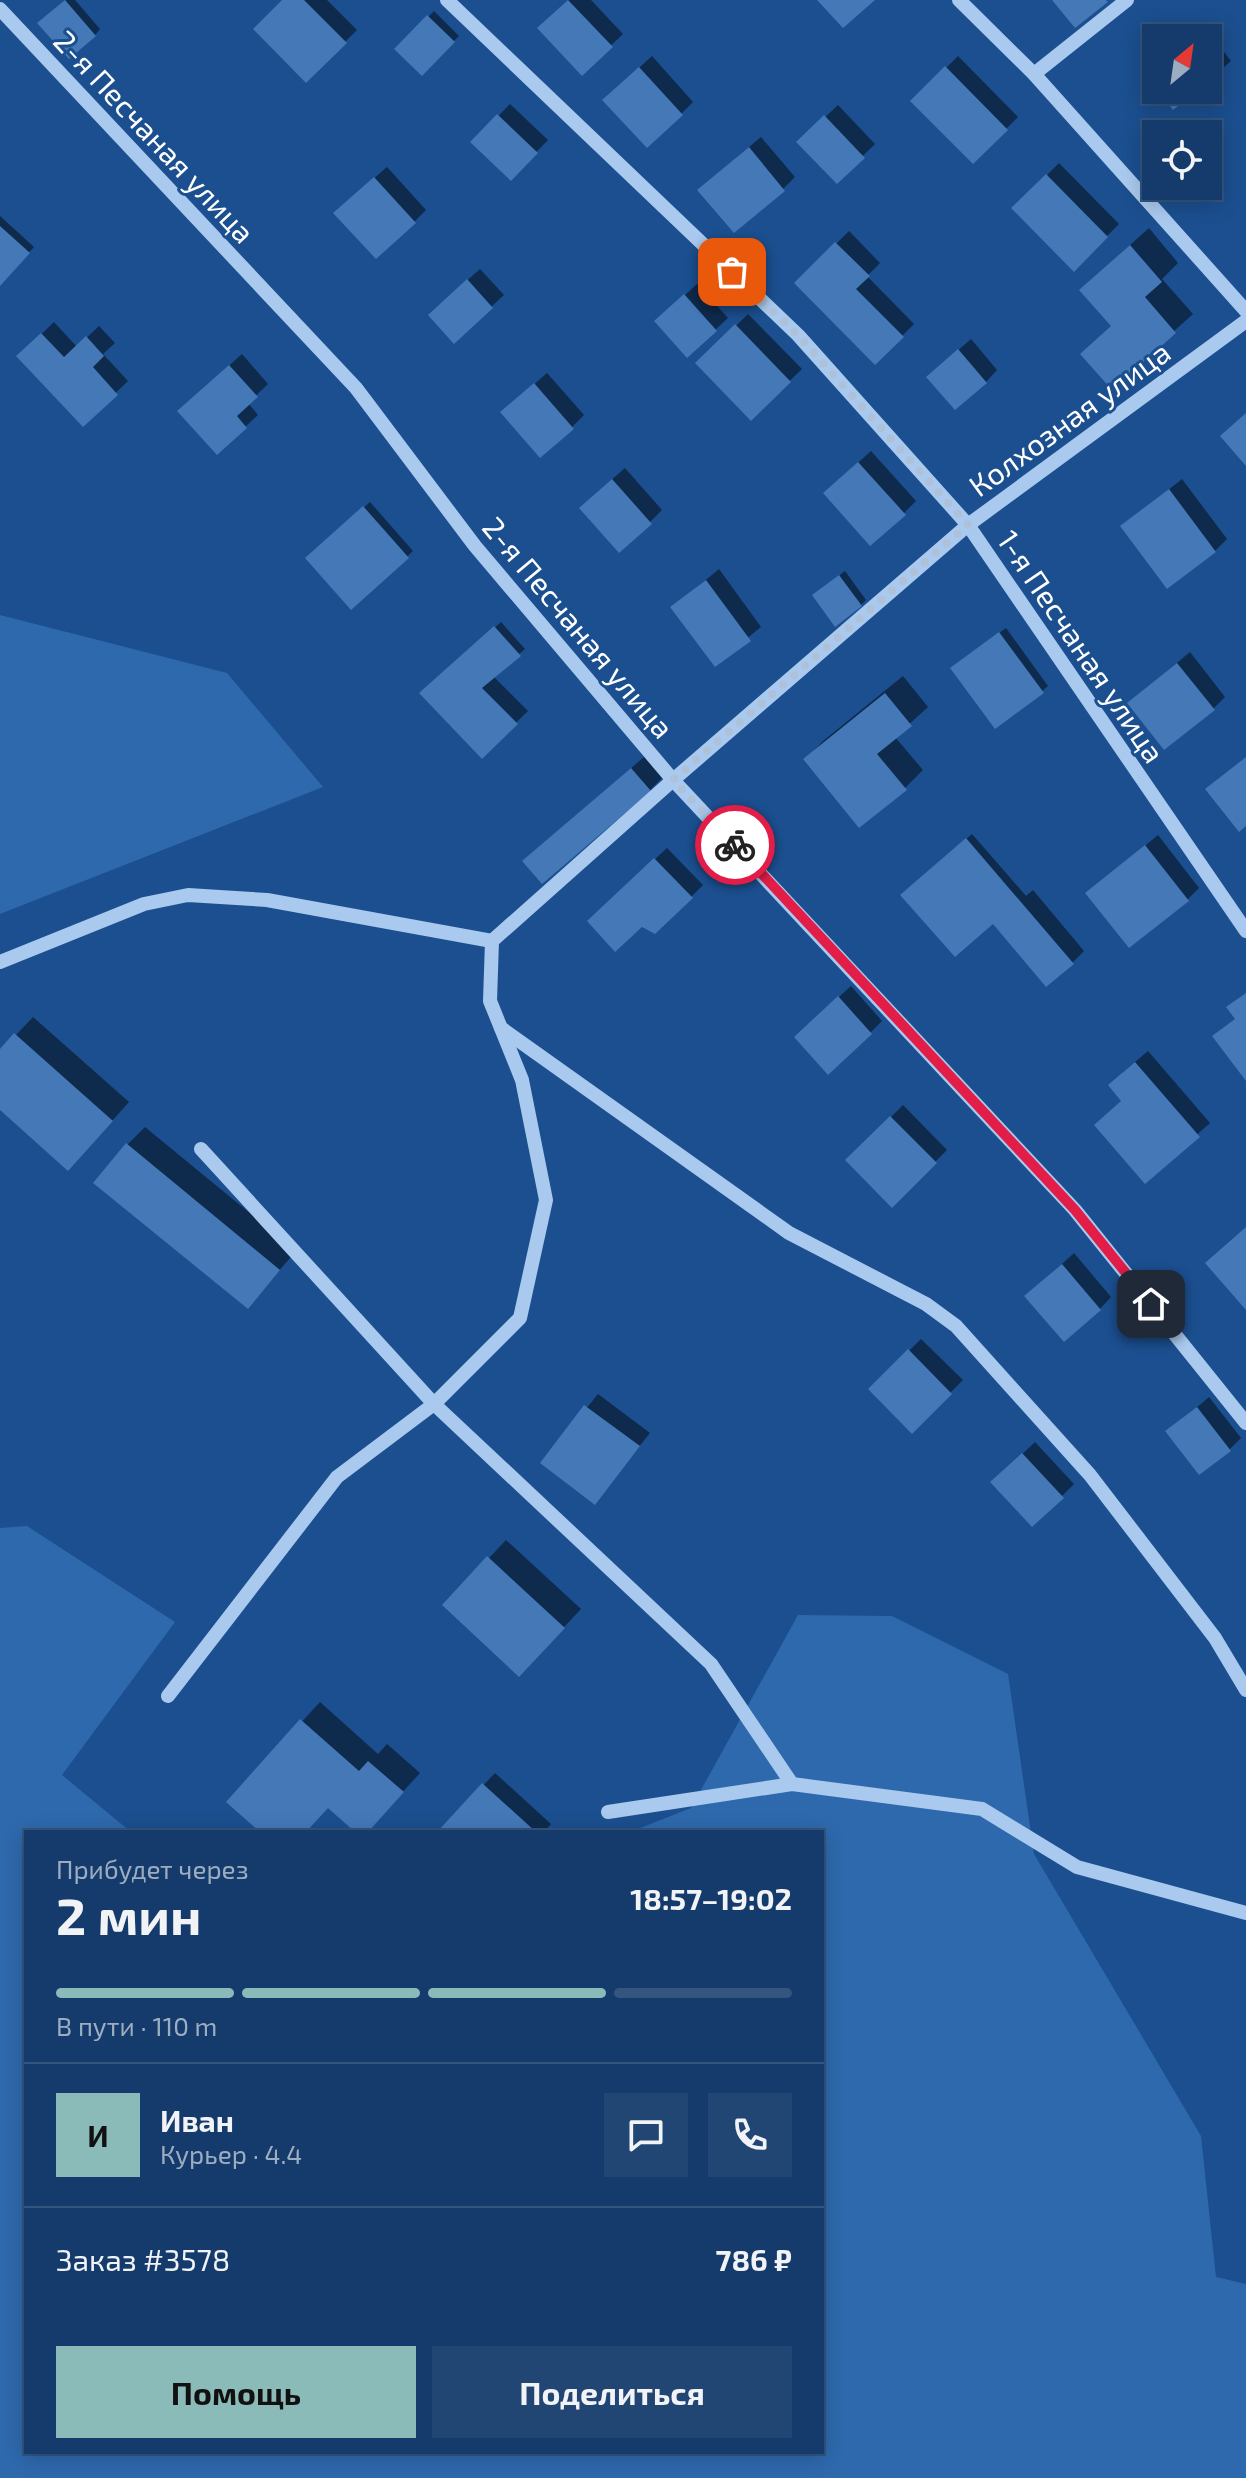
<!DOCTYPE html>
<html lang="ru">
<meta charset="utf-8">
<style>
body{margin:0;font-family:"Exo 2",sans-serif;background:#214673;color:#f1f3f6;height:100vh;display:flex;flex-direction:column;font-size:30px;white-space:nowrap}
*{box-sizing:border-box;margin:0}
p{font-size:26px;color:#9dadc1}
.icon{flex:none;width:44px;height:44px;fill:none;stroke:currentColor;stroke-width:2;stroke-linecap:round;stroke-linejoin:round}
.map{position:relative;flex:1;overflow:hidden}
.panel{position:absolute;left:24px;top:1830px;width:800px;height:624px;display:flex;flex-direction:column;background:#143b6b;border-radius:0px;box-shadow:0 4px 20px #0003,0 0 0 2px #33557e}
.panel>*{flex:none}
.needle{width:52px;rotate:29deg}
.controls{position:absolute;left:1142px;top:24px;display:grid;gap:16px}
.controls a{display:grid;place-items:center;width:80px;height:80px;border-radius:0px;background:#143b6b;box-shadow:0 4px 20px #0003,0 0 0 2px #33557e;font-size:40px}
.pin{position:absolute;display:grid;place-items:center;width:68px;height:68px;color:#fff;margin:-34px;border-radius:16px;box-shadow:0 4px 12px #0006}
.courier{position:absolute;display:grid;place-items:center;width:80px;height:80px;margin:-40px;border:6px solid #e11d48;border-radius:50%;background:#fff;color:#222;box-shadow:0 2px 10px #0007}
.overview em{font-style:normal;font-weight:700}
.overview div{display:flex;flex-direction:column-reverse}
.overview{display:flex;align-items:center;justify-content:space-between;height:136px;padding:0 32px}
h1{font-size:52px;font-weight:700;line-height:60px}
.bar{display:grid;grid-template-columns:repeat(4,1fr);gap:12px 8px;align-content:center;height:96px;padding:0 32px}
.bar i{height:10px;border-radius:6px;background:#33557e}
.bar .current{background:#8bbbb9}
.bar p{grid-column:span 4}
.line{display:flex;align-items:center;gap:20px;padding:0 32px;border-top:2px solid #33557e}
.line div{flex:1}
.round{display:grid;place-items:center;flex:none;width:84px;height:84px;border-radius:0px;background:#214673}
.button{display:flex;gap:16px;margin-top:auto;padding:16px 32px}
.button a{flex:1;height:92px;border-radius:0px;background:#8bbbb9;color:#111;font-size:32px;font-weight:700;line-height:92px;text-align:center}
.button a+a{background:#214673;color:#f1f3f6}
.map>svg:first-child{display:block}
.green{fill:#2e69ad}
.shadow{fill:#0007}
.building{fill:#4478b7}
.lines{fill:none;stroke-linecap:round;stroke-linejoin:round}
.minor{stroke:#a9c9ee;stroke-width:14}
.done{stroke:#afc1d8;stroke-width:8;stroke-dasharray:0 14.4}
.route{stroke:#e11d48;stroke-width:10}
.labels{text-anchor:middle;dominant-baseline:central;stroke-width:6;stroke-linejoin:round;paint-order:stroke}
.street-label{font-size:30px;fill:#fff;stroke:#1b4f8f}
</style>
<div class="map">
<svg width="1246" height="2478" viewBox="0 0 1246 2478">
<rect width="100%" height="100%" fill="#1b4f8f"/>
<!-- green -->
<g class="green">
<path d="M 0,615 L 227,673 L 323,787 L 0,914 Z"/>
<path d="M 27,1526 L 175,1622 L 62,1775 L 131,1832 L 26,1832 L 26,2452 L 822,2452 L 822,1832 L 630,1832 L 691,1808 L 798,1615 L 892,1616 L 1008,1674 L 1034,1854 L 1201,2136 L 1216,2277 L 1246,2284 L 1246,2478 L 0,2478 L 0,1528 Z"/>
</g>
<!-- shadow -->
<g class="shadow">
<path d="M 66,0 L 75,0 L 100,29 L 95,35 L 45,18 Z"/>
<path d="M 285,0 L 327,0 L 357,30 L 306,80 Z"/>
<path d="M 569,0 L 591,0 L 623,34 L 582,73 L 540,28 Z"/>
<path d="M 434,11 L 459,36 L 422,73 L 397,49 Z"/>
<path d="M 1207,30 L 1231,61 L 1208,81 L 1208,38 L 1196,38 Z"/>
<path d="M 652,56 L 693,102 L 681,114 L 617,88 Z"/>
<path d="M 958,56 L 1018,117 L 973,162 L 913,101 Z"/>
<path d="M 1156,69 L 1156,84 L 1150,76 Z"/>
<path d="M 510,104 L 548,140 L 511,178 L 473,142 Z"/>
<path d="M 838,105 L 875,144 L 837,181 L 799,142 Z"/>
<path d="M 761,137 L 795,177 L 783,189 L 712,178 Z"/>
<path d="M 1059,163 L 1119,224 L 1074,269 L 1014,208 Z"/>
<path d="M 387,167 L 426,210 L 414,222 L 348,201 Z"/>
<path d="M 0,216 L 34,247 L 0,284 Z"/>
<path d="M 1149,228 L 1178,263 L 1162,279 L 1193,314 L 1112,387 L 1113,325 L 1099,273 Z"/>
<path d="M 849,231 L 880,263 L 867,276 L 914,324 L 876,362 L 797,283 Z"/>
<path d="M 480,269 L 504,295 L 454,341 L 442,303 Z"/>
<path d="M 697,284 L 728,318 L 688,355 L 669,310 Z"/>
<path d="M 748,314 L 802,369 L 751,418 L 698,363 Z"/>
<path d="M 54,322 L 77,347 L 99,326 L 115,343 L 103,354 L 128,381 L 83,424 L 19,356 Z"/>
<path d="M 971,339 L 997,370 L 986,382 L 940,366 Z"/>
<path d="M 242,354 L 268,384 L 248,403 L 258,415 L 218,452 L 192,399 Z"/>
<path d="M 547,373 L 584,415 L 572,427 L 515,401 Z"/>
<path d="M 871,451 L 916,501 L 904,513 L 838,481 Z"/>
<path d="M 625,468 L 662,510 L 650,522 L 593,496 Z"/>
<path d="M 1182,479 L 1227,539 L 1215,551 L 1123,526 Z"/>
<path d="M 370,502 L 413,551 L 351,607 L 308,558 Z"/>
<path d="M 719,569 L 761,627 L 715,664 L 673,607 Z"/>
<path d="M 845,571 L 866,600 L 861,605 L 820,590 Z"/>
<path d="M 501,622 L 525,649 L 493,676 L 528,711 L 482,756 L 422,693 Z"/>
<path d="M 1006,628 L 1048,686 L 1042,691 L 958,663 Z"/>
<path d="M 1190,652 L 1225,697 L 1213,709 L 1129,703 Z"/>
<path d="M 903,676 L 928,707 L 895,737 L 923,770 L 905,788 L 806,759 L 823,741 Z"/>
<path d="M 644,757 L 662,778 L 650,790 L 536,850 Z"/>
<path d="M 972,834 L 1026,896 L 1033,890 L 1084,951 L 1072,963 L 993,921 L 908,889 Z"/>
<path d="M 1158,835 L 1199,888 L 1187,900 L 1088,893 Z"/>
<path d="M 667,848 L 703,885 L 691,897 L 642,924 L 601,909 Z"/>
<path d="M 851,986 L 882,1021 L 871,1032 L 808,1025 Z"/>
<path d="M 33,1017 L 129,1102 L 86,1150 L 0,1107 L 0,1052 Z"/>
<path d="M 1148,1051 L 1210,1123 L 1145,1181 L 1123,1100 L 1122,1073 Z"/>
<path d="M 903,1105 L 947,1150 L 892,1205 L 848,1160 Z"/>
<path d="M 145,1127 L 296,1251 L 248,1307 L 127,1145 Z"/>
<path d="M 1074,1253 L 1111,1297 L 1100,1309 L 1039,1285 Z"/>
<path d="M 921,1339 L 963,1380 L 912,1431 L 870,1389 Z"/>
<path d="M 598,1394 L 650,1433 L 595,1502 L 542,1463 Z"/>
<path d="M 1209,1397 L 1241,1438 L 1229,1450 L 1168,1432 Z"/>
<path d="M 1035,1442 L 1074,1484 L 1033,1525 L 993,1482 Z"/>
<path d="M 506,1540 L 581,1609 L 537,1656 L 445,1605 Z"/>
<path d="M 320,1702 L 378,1754 L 387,1744 L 420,1773 L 366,1832 L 358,1832 L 329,1806 L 305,1832 L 263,1832 L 229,1801 Z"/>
<path d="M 495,1773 L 551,1824 L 544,1832 L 443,1832 L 441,1830 Z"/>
</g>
<!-- building -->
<g class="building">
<path d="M 65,0 L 96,36 L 69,59 L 37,23 Z"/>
<path d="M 282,0 L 304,0 L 347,43 L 306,83 L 253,29 Z"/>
<path d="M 568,0 L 613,47 L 582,76 L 537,28 Z"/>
<path d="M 817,0 L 875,0 L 843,28 Z"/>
<path d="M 1052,0 L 1106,0 L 1108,2 L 1075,28 Z"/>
<path d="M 427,15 L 455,42 L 422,76 L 394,49 Z"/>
<path d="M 945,66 L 1008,130 L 973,164 L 910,101 Z"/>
<path d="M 639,67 L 683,115 L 647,148 L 602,100 Z"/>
<path d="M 1158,90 L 1199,90 L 1173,110 Z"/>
<path d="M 497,114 L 538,153 L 511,181 L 470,142 Z"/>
<path d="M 824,115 L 865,158 L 837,184 L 796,142 Z"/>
<path d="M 749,147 L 785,191 L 734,233 L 697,190 Z"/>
<path d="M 1046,174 L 1108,237 L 1074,272 L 1011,208 Z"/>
<path d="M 374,177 L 416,223 L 376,259 L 333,213 Z"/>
<path d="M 0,226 L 30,253 L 0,286 Z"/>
<path d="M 835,242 L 870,276 L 856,289 L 904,337 L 875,365 L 794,283 Z"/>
<path d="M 1130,245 L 1162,282 L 1145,297 L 1176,333 L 1112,390 L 1080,354 L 1111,326 L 1079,290 Z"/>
<path d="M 467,279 L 493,308 L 454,344 L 428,315 Z"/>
<path d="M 684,294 L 717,331 L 687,358 L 654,321 Z"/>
<path d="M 735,324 L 791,382 L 751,421 L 695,363 Z"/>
<path d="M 41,333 L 64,357 L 86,336 L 104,356 L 93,367 L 118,395 L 83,427 L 16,356 Z"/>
<path d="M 958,349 L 987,383 L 955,410 L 926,377 Z"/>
<path d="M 229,365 L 258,397 L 237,416 L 247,428 L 217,455 L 177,411 Z"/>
<path d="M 534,383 L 574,429 L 540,458 L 500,412 Z"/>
<path d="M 1246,413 L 1246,466 L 1220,436 Z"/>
<path d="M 858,462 L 906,515 L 870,546 L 823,493 Z"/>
<path d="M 612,479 L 652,524 L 619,553 L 579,508 Z"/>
<path d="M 1169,489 L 1216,552 L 1167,589 L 1120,526 Z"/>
<path d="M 363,506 L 409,558 L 351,610 L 305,558 Z"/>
<path d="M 839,575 L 862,606 L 835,627 L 812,595 Z"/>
<path d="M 706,580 L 751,641 L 715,667 L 670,607 Z"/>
<path d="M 494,626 L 521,656 L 482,688 L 518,724 L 482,759 L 419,693 Z"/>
<path d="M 999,632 L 1044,693 L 995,729 L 950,668 Z"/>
<path d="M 1177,663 L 1215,710 L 1164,750 L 1127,703 Z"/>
<path d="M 885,693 L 912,726 L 877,754 L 907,790 L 859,828 L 803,759 Z"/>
<path d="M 1246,757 L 1246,826 L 1239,832 L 1205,789 Z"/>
<path d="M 631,768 L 651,791 L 542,884 L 522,861 Z"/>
<path d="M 966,838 L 1074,964 L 1046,987 L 993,924 L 955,957 L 900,895 Z"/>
<path d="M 1145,845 L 1189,901 L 1129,948 L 1085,893 Z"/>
<path d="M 654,858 L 693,898 L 655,934 L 642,927 L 615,952 L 587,921 Z"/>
<path d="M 1246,993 L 1246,1081 L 1212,1036 L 1235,1019 L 1226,1007 Z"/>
<path d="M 838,996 L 872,1034 L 828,1075 L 794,1037 Z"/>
<path d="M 14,1033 L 113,1121 L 68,1171 L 0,1110 L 0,1049 Z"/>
<path d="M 1135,1062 L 1200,1137 L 1145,1184 L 1094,1125 L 1121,1101 L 1108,1085 Z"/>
<path d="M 890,1116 L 937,1163 L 892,1208 L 845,1160 Z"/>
<path d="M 126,1143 L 280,1270 L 248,1309 L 93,1183 Z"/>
<path d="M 1246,1227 L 1246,1310 L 1205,1263 Z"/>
<path d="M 1062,1264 L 1101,1310 L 1064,1342 L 1024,1296 Z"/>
<path d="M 908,1349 L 952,1394 L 912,1434 L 868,1389 Z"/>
<path d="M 584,1405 L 640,1446 L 595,1505 L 540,1463 Z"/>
<path d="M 1197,1407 L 1231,1451 L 1199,1475 L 1165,1431 Z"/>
<path d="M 1022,1453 L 1064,1498 L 1032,1527 L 990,1482 Z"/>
<path d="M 487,1556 L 565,1628 L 519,1677 L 442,1605 Z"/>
<path d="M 300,1719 L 359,1771 L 368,1761 L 404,1792 L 368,1832 L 355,1832 L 328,1808 L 306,1832 L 260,1832 L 226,1802 Z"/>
<path d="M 482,1783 L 536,1832 L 438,1831 Z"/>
</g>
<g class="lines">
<!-- minor -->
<g class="minor">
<path d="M 447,0 L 798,335 L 968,525 L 1246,931"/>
<path d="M 959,0 L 1034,74 L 1246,311"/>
<path d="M 0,9 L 356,388 L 475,546 L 673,780 L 1075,1210 L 1246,1423"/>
<path d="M 1034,74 L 1127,0"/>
<path d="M 492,941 L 673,780 L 968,525 L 1246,321"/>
<path d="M 0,962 L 144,904 L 188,895 L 267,900 L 492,941"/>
<path d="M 501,1028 L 789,1233 L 926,1304 L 956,1326 L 1090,1475 L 1215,1638 L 1246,1690"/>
<path d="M 201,1149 L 434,1404 L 711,1664 L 792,1784"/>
<path d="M 168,1696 L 337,1477 L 434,1404 L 520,1318 L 546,1200 L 522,1080 L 490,1001 L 492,941"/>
<path d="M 608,1812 L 792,1784 L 982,1809 L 1077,1867 L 1246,1913"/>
</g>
</g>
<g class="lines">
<!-- done -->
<path class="done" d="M 732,272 L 798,335 L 968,525 L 673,780 L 735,845"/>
<!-- route -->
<path class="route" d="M 735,845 L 1075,1210 L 1151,1304"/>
</g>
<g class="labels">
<!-- street labels -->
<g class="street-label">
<text transform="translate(155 136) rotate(47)">2-я Песчаная улица</text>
<text transform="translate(1069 418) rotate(-36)">Колхозная улица</text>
<text transform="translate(579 627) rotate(50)">2-я Песчаная улица</text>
<text transform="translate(1082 646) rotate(56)">1-я Песчаная улица</text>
</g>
</g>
</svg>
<div class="controls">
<a><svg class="needle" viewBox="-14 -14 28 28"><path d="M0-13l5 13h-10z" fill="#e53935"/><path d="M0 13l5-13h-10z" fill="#9dadc1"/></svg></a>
<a><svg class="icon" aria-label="locate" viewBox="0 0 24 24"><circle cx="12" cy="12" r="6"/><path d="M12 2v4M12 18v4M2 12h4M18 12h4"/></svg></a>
</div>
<div class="pin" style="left:732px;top:272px;background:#ea580c"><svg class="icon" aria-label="bag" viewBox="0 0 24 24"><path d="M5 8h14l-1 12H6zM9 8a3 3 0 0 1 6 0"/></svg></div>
<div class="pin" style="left:1151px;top:1304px;background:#1f2937"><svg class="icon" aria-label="home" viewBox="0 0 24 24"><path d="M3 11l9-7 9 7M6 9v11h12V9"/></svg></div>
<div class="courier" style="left:735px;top:845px"><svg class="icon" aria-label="bike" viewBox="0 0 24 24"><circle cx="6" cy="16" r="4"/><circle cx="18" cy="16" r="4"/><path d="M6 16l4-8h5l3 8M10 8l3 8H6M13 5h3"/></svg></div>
<section class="panel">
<div class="overview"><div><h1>2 мин</h1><p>Прибудет через</p></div><em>18:57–19:02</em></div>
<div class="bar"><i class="current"></i><i class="current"></i><i class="current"></i><i></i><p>В пути · 110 m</p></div>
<div class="line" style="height:144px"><b class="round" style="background:#8bbbb9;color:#111">И</b><div><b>Иван</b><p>Курьер · 4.4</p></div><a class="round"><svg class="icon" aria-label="chat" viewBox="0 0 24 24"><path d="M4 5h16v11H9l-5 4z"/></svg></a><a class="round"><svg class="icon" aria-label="phone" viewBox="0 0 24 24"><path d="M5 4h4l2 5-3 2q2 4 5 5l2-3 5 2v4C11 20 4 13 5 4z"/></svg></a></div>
<div class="line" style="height:104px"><div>Заказ #3578</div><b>786 ₽</b></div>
<div class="button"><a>Помощь</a><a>Поделиться</a></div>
</section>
</div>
